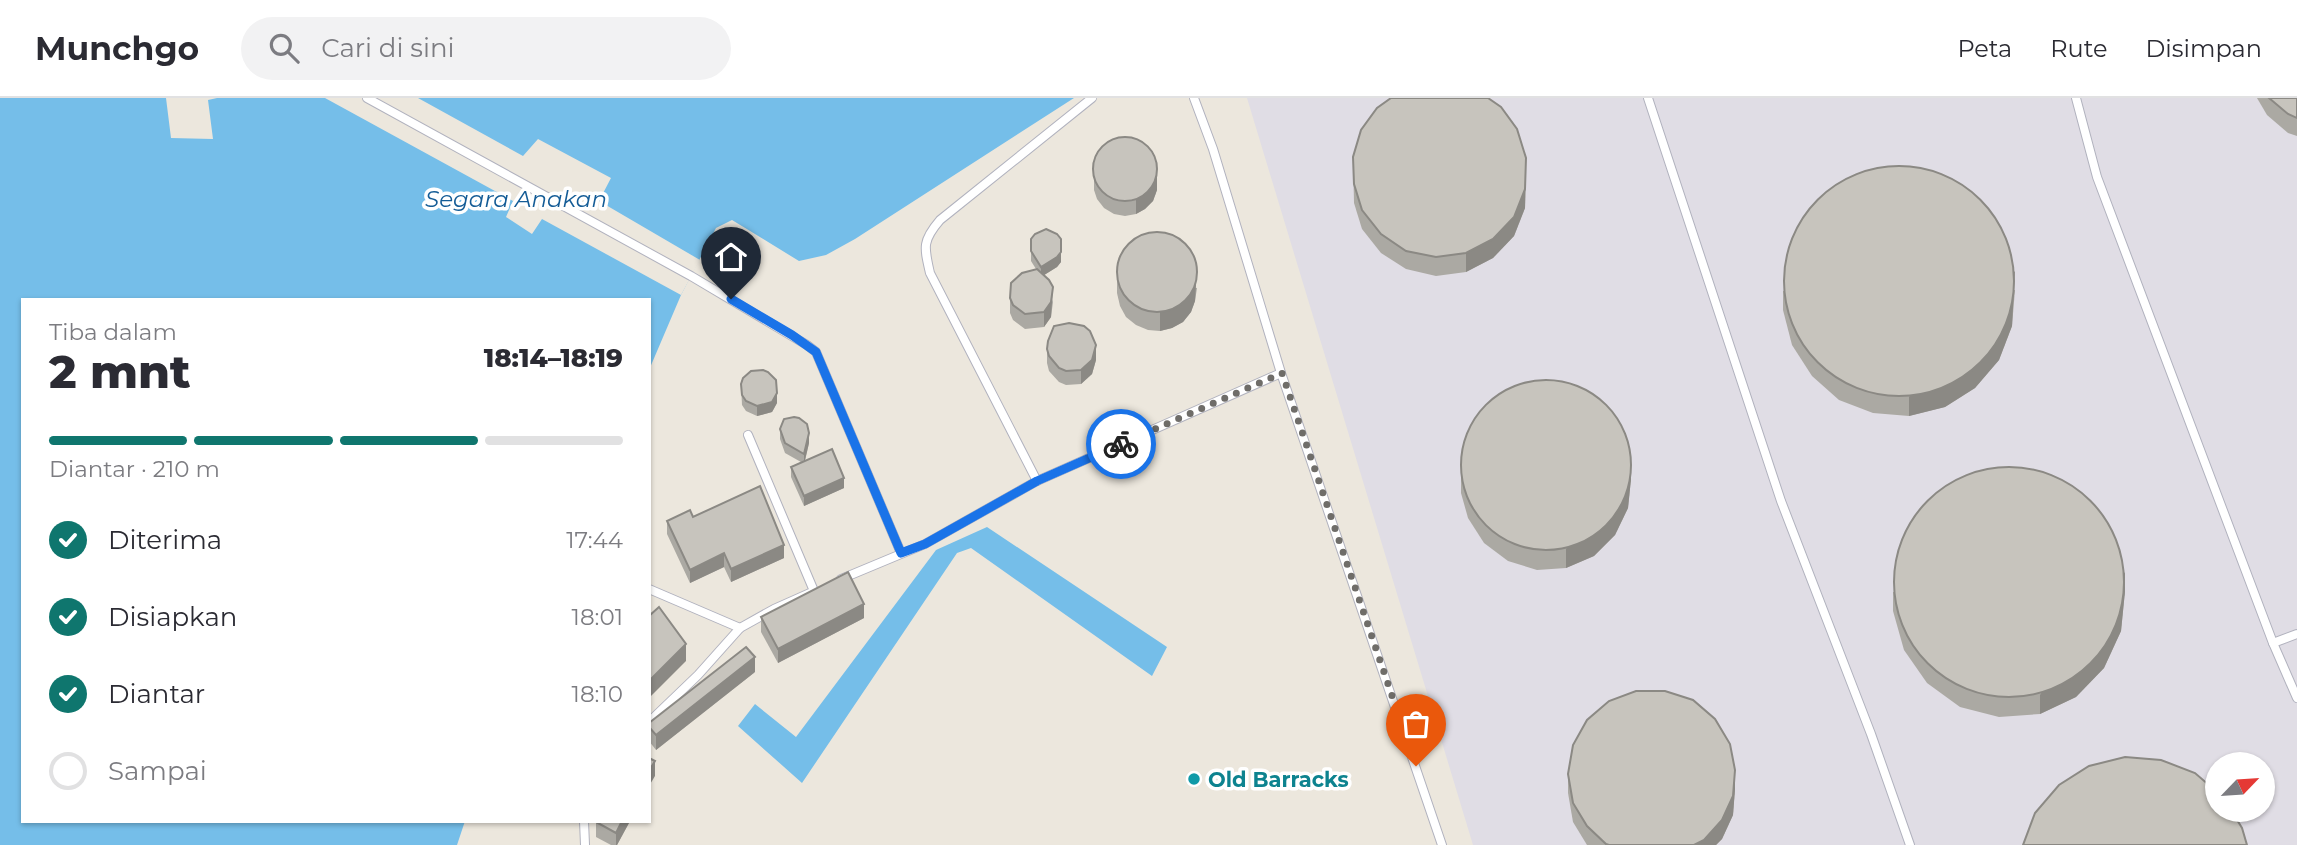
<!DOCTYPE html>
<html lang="id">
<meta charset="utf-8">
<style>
body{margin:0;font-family:Montserrat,sans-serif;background:#f2f2f3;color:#2b2b33;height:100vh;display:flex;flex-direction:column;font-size:26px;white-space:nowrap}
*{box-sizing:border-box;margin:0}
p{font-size:23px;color:#7c7c81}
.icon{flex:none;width:38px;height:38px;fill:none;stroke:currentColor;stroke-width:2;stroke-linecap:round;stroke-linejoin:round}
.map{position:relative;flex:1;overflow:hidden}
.drawer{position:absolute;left:21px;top:200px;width:630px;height:525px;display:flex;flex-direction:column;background:#fff;border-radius:0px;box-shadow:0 2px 5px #0004}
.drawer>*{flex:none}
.needle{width:46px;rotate:65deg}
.buttons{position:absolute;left:2205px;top:654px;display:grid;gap:14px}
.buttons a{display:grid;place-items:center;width:70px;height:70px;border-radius:50%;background:#fff;box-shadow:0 2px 5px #0004;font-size:35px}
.pin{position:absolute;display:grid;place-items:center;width:60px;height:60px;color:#fff;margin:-72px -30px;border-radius:50% 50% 50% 0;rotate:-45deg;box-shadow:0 0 7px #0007}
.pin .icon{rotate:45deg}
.courier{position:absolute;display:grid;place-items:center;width:70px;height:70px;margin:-35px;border:5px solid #1a73e8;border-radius:50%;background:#fff;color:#222;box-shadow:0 2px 9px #0007}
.summary em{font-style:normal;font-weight:800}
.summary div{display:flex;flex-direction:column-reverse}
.summary{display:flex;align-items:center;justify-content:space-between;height:119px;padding:0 28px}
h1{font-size:46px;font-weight:800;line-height:52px}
.bar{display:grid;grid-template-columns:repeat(4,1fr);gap:10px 7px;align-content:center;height:84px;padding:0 28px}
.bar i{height:9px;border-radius:5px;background:#e1e1e2}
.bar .current{background:#0f766e}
.bar p{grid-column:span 4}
ol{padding:0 28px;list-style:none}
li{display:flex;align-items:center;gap:21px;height:77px}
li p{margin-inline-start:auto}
li .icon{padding:7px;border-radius:50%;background:#0f766e;color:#fff;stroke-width:4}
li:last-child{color:#7c7c81}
li i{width:38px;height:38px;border:4px solid #e1e1e2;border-radius:50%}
header{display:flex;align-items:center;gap:42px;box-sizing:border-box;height:98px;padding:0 35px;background:#fff;border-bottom:2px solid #e1e1e2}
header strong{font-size:33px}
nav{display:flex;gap:38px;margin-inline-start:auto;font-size:24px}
.search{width:490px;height:63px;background:#f2f2f3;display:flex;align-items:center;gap:18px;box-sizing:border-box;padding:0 24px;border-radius:38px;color:#7c7c81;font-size:26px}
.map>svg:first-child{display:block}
.industrial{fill:#e0dde5;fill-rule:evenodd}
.water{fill:#75bee9}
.pier{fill:#ece7dd}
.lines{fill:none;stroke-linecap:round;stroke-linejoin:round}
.service-casing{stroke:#b1b2be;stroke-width:10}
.service{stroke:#fff;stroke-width:8}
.wall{fill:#aba9a3}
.shaded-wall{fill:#8b8984}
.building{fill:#c7c4bd;stroke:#8b8984;stroke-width:2}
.done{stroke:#6f6d69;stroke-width:7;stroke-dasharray:0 12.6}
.route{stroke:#1a73e8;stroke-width:9}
.culture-dot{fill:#0f9aa8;stroke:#fff;stroke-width:2.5}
.labels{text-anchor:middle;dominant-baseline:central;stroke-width:7;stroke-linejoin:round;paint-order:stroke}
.culture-label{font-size:21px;font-weight:bold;fill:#0d838f;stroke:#fff;text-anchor:start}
.water-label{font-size:23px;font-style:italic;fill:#145c96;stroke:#fff}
</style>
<header>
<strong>Munchgo</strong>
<div class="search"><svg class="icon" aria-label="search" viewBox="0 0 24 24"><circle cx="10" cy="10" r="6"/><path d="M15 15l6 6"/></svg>Cari di sini</div>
<nav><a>Peta</a><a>Rute</a><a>Disimpan</a></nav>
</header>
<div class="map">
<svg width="2297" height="747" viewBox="0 0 2297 747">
<rect width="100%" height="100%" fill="#ece7dd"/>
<!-- industrial -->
<path class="industrial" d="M 1247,0 L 2297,0 L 2297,747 L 1473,747 ZM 2217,667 L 2263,667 L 2263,712 L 2217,712 Z"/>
<!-- water -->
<g class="water">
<path d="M 0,0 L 1074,0 L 855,141 L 826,157 L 799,163 L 732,122 L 716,130 L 681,197 L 649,272 L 649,201 L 23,201 L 23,723 L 465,723 L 457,747 L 0,747 Z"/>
<path d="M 987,429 L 1167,549 L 1152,578 L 971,450 L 957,455 L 802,685 L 738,628 L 755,606 L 796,639 L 936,452 Z"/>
</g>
<!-- pier -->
<g class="pier">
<path d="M 166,0 L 217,0 L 208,2 L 213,41 L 171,40 Z"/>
<path d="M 325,0 L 418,0 L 523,58 L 538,41 L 611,80 L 599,103 L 700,162 L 681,197 L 542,121 L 532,136 L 506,119 L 513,103 Z"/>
</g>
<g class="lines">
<defs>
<g id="service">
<path d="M 367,0 L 691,178 L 807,247 L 816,254 L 901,455"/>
<path d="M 1194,0 L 1213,51 L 1281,275 L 1442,747"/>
<path d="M 1648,0 L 1781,403 L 1871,636 L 1910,747"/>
<path d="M 2076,0 L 2097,79 L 2273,545 L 2297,600"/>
<path d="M 748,337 L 814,493"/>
<path d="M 1037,383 L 930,175 C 924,149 922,143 940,122 L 1092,0"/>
<path d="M 841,481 L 925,446 L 1037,383 L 1281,275"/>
<path d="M 649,491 L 740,530"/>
<path d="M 2273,545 L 2297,536"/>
<path d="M 649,624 L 698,577 L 740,530 L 774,511 L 810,495"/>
<path d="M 584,723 L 585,747"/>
</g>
</defs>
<!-- service casing -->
<use href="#service" class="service-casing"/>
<!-- service -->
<use href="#service" class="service"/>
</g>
<!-- wall -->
<g class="wall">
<path d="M 2257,0 L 2297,0 L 2297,38 L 2288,35 L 2267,17 Z"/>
<path d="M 1353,59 L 1526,79 L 1525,110 L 1514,138 L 1493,160 L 1466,174 L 1436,178 L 1406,171 L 1381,155 L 1362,131 L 1354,105 Z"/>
<path d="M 1094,67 L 1157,92 L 1153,103 L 1145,111 L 1136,116 L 1125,118 L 1114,116 L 1104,110 L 1097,101 L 1094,92 Z"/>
<path d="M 1031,141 L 1061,141 L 1061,164 L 1057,169 L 1044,177 L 1053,204 L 1051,219 L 1044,229 L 1025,231 L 1013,222 L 1010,215 L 1010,200 L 1036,171 L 1031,163 Z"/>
<path d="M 1117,176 L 1197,190 L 1195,203 L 1191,214 L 1183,224 L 1172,230 L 1160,233 L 1148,232 L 1136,227 L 1126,219 L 1120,208 L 1117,195 Z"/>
<path d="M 2015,192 L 2012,228 L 1999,262 L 1975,290 L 1945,309 L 1909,318 L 1873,315 L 1839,302 L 1812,278 L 1792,247 L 1783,212 L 1783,193 Z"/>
<path d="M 1047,251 L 1096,262 L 1092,276 L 1081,286 L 1066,287 L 1059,284 L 1049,273 L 1047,265 Z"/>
<path d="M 741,286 L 777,305 L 772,314 L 757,318 L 746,313 L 742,307 Z"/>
<path d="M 780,331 L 809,345 L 805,363 L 844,390 L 804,408 L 791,379 L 791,369 L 801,364 L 785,355 L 780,341 Z"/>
<path d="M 1461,376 L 1631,381 L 1628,410 L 1615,437 L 1594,458 L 1566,470 L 1537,472 L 1508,463 L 1484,445 L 1468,420 L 1461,395 Z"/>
<path d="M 693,419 L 784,460 L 731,484 L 724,469 L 690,485 L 667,436 L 667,423 Z"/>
<path d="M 2125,493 L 2121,533 L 2104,570 L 2076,599 L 2040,616 L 1999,619 L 1960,609 L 1927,585 L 1904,552 L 1893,513 L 1893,494 Z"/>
<path d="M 761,519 L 864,520 L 778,565 L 761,534 Z"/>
<path d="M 755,574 L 656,652 L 649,643 L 649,625 Z"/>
<path d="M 1568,676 L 1735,691 L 1733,717 L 1722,741 L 1716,747 L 1587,747 L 1573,724 L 1568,695 Z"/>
<path d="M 630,723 L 617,747 L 611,747 L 596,739 L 596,724 Z"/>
</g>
<!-- shaded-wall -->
<g class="shaded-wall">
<path d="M 1526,60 L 1525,110 L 1514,138 L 1493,160 L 1466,174 L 1466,155 Z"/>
<path d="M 1157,67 L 1157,92 L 1153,103 L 1145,111 L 1136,116 L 1136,102 Z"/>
<path d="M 1061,154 L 1061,164 L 1057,169 L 1041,179 L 1041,169 Z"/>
<path d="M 1197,171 L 1195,203 L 1191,214 L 1183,224 L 1172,230 L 1160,233 L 1160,214 Z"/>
<path d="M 2015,173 L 2012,228 L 1999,262 L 1975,290 L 1945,309 L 1909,318 L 1909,299 Z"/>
<path d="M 1053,189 L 1051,219 L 1044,229 L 1044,214 Z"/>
<path d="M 1096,247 L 1096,262 L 1092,276 L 1081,286 L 1081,272 Z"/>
<path d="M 777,295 L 777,305 L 772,314 L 757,318 L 757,308 Z"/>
<path d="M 809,335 L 809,345 L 804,366 L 804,356 Z"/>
<path d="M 1631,362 L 1631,381 L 1628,410 L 1615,437 L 1594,458 L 1566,470 L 1566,451 Z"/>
<path d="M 844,380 L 844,390 L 804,408 L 804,398 Z"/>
<path d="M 784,447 L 784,460 L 731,484 L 731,471 Z"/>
<path d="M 724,455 L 724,469 L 690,485 L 690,472 Z"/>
<path d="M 2125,474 L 2125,493 L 2121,533 L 2104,570 L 2076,599 L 2040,616 L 2040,597 Z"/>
<path d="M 864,506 L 864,520 L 778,565 L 778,551 Z"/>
<path d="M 686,546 L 686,563 L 649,600 L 649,583 Z"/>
<path d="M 755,559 L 755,574 L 656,652 L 656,637 Z"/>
<path d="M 655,663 L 655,678 L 649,688 L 649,673 Z"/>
<path d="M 1735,672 L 1735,691 L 1733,717 L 1722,741 L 1716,747 L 1694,747 Z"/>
<path d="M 622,723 L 630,723 L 617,747 L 616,747 L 616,735 Z"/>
</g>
<!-- building -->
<g class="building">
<path d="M 1391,0 L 1488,0 L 1501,9 L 1517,31 L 1526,60 L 1525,91 L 1514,119 L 1493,141 L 1466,155 L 1436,159 L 1406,153 L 1381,136 L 1362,112 L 1354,86 L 1353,59 L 1361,32 L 1377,10 Z"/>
<path d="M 2269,0 L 2297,0 L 2297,20 L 2288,16 Z"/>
<circle cx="1125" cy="71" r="32"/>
<circle cx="1899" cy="183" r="115"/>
<path d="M 1046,131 L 1057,136 L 1061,141 L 1061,154 L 1057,159 L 1041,169 L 1031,153 L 1031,141 L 1035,136 Z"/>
<circle cx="1157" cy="174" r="40"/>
<path d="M 1037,171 L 1049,182 L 1053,189 L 1051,204 L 1044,214 L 1025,216 L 1013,207 L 1010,200 L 1011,185 L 1022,175 Z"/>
<path d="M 1069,225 L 1084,228 L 1090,233 L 1096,247 L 1092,262 L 1081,272 L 1066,273 L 1059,270 L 1049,258 L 1047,251 L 1048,243 L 1054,228 Z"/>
<path d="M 763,272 L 768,274 L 776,282 L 777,295 L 772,304 L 757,308 L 746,303 L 742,297 L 741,286 L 743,280 L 751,273 Z"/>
<circle cx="1546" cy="367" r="85"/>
<path d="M 794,319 L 799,320 L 807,326 L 809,335 L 804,356 L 785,345 L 780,331 L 784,321 Z"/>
<path d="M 832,351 L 844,380 L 804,398 L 791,369 Z"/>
<circle cx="2009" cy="484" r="115"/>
<path d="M 760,388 L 784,447 L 731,471 L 724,455 L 690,472 L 667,423 L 690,412 L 693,419 Z"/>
<path d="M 848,474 L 864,506 L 778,551 L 761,519 Z"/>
<path d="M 659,509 L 686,546 L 649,583 L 649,518 Z"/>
<path d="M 746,549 L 755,559 L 656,637 L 649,629 L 649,625 Z"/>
<path d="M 1636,593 L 1665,593 L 1693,602 L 1715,621 L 1730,646 L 1735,672 L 1733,698 L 1722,722 L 1704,742 L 1694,747 L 1609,747 L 1606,746 L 1587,728 L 1573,705 L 1568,676 L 1573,647 L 1587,622 L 1609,603 Z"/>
<path d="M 2125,659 L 2161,662 L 2195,675 L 2217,694 L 2217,712 L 2231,712 L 2242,730 L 2247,747 L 2023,747 L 2035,715 L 2059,687 L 2089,668 Z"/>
<path d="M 649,660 L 655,663 L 649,673 Z"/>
<path d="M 597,723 L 622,723 L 616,735 L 596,724 Z"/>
</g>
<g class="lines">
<!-- done -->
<path class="done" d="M 1121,346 L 1282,275 L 1416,668"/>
<!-- route -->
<path class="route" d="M 731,201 L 792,237 L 816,254 L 901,455 L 925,446 L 1037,383 L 1121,346"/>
</g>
<!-- markers -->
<circle class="culture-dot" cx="1194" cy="681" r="7"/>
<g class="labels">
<!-- culture labels -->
<g class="culture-label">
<text x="1208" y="681">Old Barracks</text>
</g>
<!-- water labels -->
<g class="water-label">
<text x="516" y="101">Segara Anakan</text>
</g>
</g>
</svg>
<div class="buttons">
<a><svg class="needle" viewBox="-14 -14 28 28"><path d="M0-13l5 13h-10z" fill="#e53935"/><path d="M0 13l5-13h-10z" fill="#7c7c81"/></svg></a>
</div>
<div class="pin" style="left:1416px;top:668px;background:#ea580c"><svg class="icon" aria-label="bag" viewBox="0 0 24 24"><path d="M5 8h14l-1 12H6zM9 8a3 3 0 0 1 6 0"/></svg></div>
<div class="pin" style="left:731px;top:201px;background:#1f2937"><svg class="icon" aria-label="home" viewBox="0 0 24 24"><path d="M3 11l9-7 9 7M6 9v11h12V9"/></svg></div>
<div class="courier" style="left:1121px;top:346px"><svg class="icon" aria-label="bike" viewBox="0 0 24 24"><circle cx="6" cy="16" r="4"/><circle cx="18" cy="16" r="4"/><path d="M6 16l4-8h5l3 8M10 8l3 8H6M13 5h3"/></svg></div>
<section class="drawer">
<div class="summary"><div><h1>2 mnt</h1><p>Tiba dalam</p></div><em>18:14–18:19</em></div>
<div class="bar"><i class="current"></i><i class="current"></i><i class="current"></i><i></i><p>Diantar · 210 m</p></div>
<ol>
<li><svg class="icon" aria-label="check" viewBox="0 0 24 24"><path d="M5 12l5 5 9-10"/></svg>Diterima<p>17:44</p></li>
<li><svg class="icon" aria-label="check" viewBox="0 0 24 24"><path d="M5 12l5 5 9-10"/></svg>Disiapkan<p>18:01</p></li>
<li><svg class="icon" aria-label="check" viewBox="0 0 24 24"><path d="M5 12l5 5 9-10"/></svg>Diantar<p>18:10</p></li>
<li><i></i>Sampai</li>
</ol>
</section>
</div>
